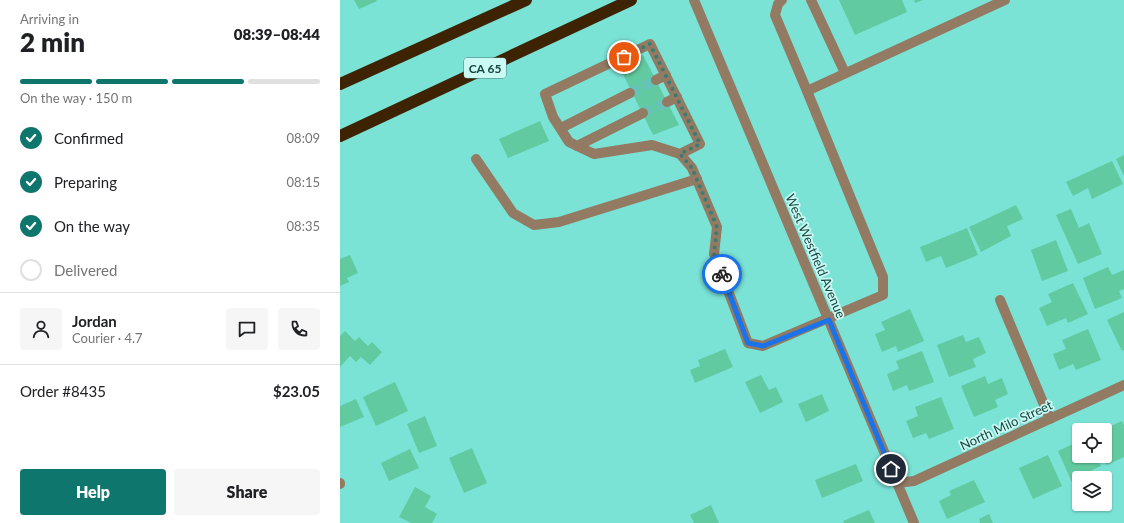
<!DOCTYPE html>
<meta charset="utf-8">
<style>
body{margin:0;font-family:Lato,sans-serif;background:#f6f6f6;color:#202124;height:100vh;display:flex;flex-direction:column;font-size:15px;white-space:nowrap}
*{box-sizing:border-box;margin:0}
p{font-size:13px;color:#757577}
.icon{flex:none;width:22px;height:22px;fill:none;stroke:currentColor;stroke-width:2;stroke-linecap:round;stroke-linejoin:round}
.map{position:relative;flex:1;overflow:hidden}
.details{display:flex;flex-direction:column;background:#fff;width:340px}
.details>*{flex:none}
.buttons{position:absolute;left:732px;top:423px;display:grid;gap:8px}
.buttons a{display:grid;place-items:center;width:40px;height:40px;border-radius:4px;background:#fff;box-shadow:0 1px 3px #0004;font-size:20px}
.pin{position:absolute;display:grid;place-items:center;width:34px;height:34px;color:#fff;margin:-17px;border:2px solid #fff;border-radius:50%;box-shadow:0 1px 4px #0007}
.courier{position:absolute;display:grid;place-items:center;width:40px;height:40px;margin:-20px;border:3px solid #1a73e8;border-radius:50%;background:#fff;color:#222;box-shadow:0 1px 5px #0007}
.headline em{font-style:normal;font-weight:800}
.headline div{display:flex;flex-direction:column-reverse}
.headline{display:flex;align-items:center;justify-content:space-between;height:68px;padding:0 20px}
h1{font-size:26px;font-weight:800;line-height:30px}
.bar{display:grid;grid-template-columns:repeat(4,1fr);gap:6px 4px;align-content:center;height:48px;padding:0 20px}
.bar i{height:5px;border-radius:3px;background:#e0e0e0}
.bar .selected{background:#0f766e}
.bar p{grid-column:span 4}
.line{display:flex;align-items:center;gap:10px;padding:0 20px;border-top:1px solid #e0e0e0}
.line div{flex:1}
.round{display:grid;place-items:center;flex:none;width:42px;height:42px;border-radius:4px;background:#f6f6f6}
ol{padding:0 20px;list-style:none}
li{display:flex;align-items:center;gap:12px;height:44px}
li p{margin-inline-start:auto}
li .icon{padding:4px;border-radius:50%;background:#0f766e;color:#fff;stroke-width:4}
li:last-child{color:#757577}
li i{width:22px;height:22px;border:2px solid #e0e0e0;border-radius:50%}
.cta{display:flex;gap:8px;margin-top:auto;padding:8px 20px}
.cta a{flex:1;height:46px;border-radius:4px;background:#0f766e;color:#fff;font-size:16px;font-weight:800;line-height:46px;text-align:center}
.cta a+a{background:#f6f6f6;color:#202124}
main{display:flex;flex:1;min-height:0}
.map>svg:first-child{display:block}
.building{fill:#62caa0}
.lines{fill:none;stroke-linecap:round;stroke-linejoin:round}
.minor-tunnel{stroke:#66c3b8;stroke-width:10;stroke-dasharray:10 5;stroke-linecap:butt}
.minor{stroke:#927a63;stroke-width:10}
.highway{stroke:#3e2303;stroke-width:12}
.done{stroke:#3a7c74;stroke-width:4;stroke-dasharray:0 7.2}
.route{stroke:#1a73e8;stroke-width:5}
.labels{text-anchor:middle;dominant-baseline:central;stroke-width:3.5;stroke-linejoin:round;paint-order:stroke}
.shield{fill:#cafaf3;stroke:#4d7b75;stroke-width:1}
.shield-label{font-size:12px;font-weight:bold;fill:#17443f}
.street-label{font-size:13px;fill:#17443f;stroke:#cafaf3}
</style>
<main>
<section class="details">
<div class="headline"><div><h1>2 min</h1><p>Arriving in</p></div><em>08:39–08:44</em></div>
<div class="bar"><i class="selected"></i><i class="selected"></i><i class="selected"></i><i></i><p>On the way · 150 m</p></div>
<ol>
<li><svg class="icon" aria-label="check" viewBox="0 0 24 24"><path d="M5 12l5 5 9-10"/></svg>Confirmed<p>08:09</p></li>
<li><svg class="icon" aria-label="check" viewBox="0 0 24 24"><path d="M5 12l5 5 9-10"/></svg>Preparing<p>08:15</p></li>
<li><svg class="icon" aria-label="check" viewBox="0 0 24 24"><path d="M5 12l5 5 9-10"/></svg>On the way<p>08:35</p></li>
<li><i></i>Delivered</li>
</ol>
<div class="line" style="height:72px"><a class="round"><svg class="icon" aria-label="person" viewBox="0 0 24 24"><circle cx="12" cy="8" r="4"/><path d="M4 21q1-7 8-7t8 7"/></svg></a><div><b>Jordan</b><p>Courier · 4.7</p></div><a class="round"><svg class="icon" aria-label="chat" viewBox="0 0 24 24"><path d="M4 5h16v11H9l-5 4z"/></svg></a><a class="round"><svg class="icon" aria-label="phone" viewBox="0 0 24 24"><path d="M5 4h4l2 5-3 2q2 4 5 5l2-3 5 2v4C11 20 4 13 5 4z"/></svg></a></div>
<div class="line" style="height:52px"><div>Order #8435</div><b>$23.05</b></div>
<div class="cta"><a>Help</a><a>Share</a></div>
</section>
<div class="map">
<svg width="784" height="523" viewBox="0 0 784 523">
<rect width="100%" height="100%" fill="#7ae3d6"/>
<!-- building -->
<g class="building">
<path d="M 14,0 L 36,0 L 37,1 L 19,9 Z"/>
<path d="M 499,0 L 562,0 L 567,12 L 515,35 Z"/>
<path d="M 574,0 L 583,0 L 575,3 Z"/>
<path d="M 303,55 L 339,125 L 313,135 L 279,66 Z"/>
<path d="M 200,121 L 209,141 L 168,158 L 159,139 Z"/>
<path d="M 784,155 L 784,176 L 776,159 Z"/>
<path d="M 772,161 L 783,184 L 752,199 L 748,188 L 733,196 L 726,182 Z"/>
<path d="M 676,205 L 683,219 L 667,226 L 671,236 L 641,252 L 629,227 Z"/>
<path d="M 731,209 L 739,228 L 749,223 L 762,254 L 738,264 L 716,215 Z"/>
<path d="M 627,228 L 638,255 L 606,268 L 601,256 L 586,262 L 580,247 Z"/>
<path d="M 716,240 L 728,271 L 702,281 L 691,250 Z"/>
<path d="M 10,255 L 18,273 L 7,278 L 9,282 L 0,286 L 0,259 Z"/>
<path d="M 768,267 L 772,275 L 784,270 L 784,289 L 779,291 L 782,298 L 755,309 L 743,278 Z"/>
<path d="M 733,283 L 748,314 L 728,323 L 726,318 L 707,326 L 699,308 L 712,302 L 708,294 Z"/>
<path d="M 570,309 L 584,341 L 558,352 L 556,346 L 542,352 L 535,334 L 545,330 L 541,322 Z"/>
<path d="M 784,312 L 784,350 L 782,351 L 767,320 Z"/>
<path d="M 748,329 L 761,360 L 736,370 L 733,364 L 719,370 L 713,354 L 726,349 L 722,340 Z"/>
<path d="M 5,331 L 15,341 L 19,337 L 28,346 L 32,342 L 42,352 L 30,365 L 21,357 L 16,362 L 10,356 L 0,367 L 0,336 Z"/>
<path d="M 623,335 L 626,342 L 639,337 L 646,353 L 633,359 L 636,367 L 609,377 L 597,345 Z"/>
<path d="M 385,349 L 393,367 L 355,383 L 350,370 L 360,366 L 358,360 Z"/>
<path d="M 582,351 L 594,382 L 569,391 L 567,385 L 553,391 L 547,374 L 559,369 L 556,361 Z"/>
<path d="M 421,375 L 429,390 L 436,387 L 443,402 L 420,413 L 405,382 Z"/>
<path d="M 645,376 L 648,384 L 662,378 L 668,394 L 655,400 L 658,407 L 634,417 L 621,386 Z"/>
<path d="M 55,382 L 68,411 L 36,426 L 23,397 Z"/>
<path d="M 482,394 L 489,411 L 466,422 L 458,404 Z"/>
<path d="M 601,397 L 614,429 L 589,439 L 586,433 L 573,438 L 566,421 L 578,416 L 575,407 Z"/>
<path d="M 16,399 L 24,417 L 0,427 L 0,406 Z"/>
<path d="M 85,416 L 97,446 L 79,453 L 67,424 Z"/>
<path d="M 782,421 L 784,425 L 784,457 L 767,465 L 762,456 L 765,456 L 765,430 L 762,430 Z"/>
<path d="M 739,441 L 739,456 L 756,456 L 761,466 L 742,475 L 744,478 L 739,478 L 739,485 L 734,487 L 718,451 Z"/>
<path d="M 132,448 L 147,483 L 124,493 L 109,458 Z"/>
<path d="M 70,449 L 79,468 L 49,481 L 41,463 Z"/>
<path d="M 708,455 L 722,486 L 693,499 L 679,468 Z"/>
<path d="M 516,464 L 523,481 L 482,498 L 475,480 Z"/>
<path d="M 634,480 L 645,502 L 607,519 L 599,501 L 611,495 L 609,491 Z"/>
<path d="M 75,487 L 91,496 L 85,507 L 97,514 L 92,523 L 71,523 L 59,517 Z"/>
<path d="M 371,505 L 379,523 L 354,523 L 350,515 Z"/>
<path d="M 529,510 L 535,523 L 504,523 L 503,521 Z"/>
<path d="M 649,514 L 653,523 L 640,523 L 639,519 Z"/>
</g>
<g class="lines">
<!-- minor-tunnel -->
<g class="minor-tunnel">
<path d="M 290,93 L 316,80"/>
<path d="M 303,113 L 327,102"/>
</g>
<!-- minor -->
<g class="minor">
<path d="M 354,0 L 574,523"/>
<path d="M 442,0 L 438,4 L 435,15 L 467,91"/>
<path d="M 471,0 L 505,73"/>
<path d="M 316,80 L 326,75"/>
<path d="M 327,102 L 337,97"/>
<path d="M 221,128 L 290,93"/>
<path d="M 237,146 L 303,113"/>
<path d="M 340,154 L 360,144 L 310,44 L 205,94 L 213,117 L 229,142 L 254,154 L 312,145 L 340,154 L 352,168 L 377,227 L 374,254 L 408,343 L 423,346 L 543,295 L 543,277 L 467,91 L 665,0"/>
<path d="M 136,159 L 173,213 L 194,225 L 219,222 L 357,179"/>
<path d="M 660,300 L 710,419"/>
<path d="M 557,483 L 574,481 L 784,385"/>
<path d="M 0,484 L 0,483"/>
</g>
<!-- highway -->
<g class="highway">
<path d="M 0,84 L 186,0"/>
<path d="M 0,136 L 291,0"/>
</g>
</g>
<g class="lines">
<!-- done -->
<path class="done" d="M 284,57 L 310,44 L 360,144 L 340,154 L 352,168 L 377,227 L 374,254 L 382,274"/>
<!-- route -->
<path class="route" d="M 382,274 L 408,343 L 423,346 L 489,320 L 551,469"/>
</g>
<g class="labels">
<!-- shield labels -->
<rect class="shield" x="124" y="58" width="42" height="20" rx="3"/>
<g class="shield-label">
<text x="145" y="68">CA 65</text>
</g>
<!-- street labels -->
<g class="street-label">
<text transform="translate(476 256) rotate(67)">West Westfield Avenue</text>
<text transform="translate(666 425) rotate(-25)">North Milo Street</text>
</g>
</g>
</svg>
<div class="buttons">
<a><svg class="icon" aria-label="locate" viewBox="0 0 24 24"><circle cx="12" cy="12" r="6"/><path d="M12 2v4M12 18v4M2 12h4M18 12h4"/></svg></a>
<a><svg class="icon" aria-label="layers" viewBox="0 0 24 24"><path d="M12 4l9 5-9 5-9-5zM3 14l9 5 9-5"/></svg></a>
</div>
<div class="pin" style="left:284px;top:57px;background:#ea580c"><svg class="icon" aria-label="bag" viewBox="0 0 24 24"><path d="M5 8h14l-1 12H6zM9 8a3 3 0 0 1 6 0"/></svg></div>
<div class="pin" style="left:551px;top:469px;background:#1f2937"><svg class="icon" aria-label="home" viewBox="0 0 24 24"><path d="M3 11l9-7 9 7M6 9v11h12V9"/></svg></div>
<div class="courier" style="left:382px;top:274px"><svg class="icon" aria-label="bike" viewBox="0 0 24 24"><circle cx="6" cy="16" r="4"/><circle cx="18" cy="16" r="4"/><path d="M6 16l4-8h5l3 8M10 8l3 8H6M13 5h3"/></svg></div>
</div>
</main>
